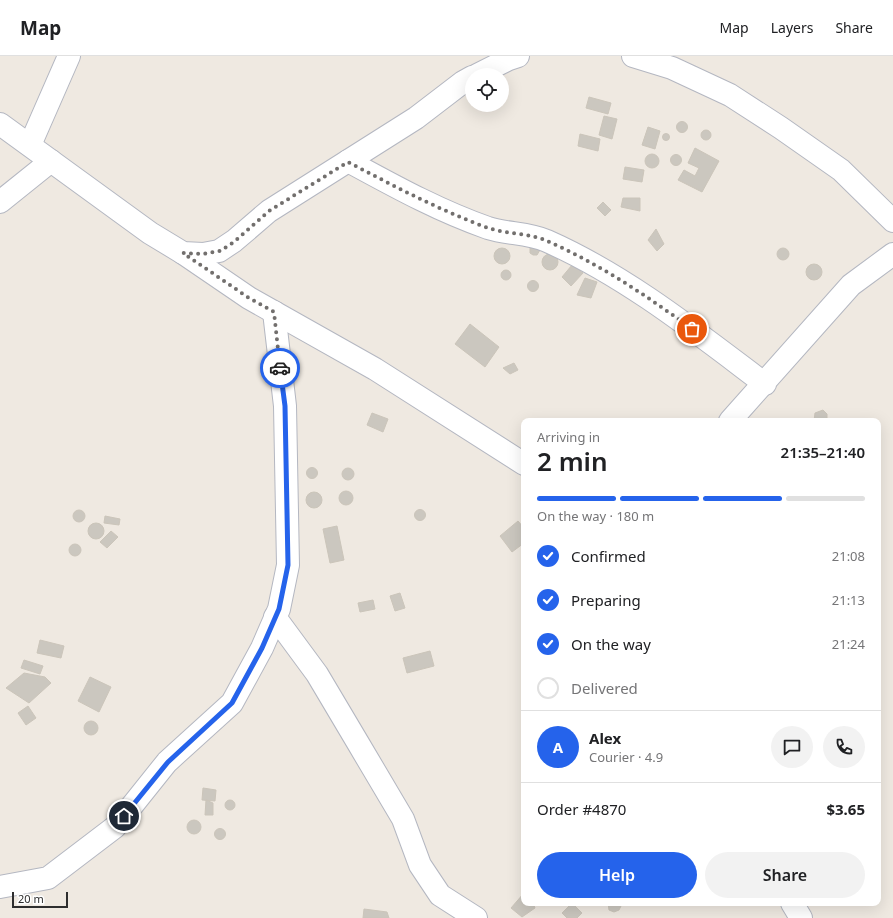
<!DOCTYPE html>
<meta charset="utf-8">
<style>
body{margin:0;font-family:"Noto Sans",sans-serif;background:#f2f2f2;color:#202124;height:100vh;display:flex;flex-direction:column;font-size:15px;white-space:nowrap}
*{box-sizing:border-box;margin:0}
p{font-size:13px;color:#757577}
.icon{flex:none;width:22px;height:22px;fill:none;stroke:currentColor;stroke-width:2;stroke-linecap:round;stroke-linejoin:round}
.map{position:relative;flex:1;overflow:hidden}
.details{position:absolute;left:521px;top:362px;width:360px;height:488px;display:flex;flex-direction:column;background:#fff;border-radius:8px;box-shadow:0 4px 16px #0002}
.details>*{flex:none}
.buttons{position:absolute;left:465px;top:12px;display:grid;gap:8px}
.buttons a{display:grid;place-items:center;width:44px;height:44px;border-radius:50%;background:#fff;box-shadow:0 4px 16px #0002;font-size:20px}
.scale{position:absolute;left:12px;bottom:10px;width:56px;box-sizing:border-box;padding-left:4px;border:2px solid #2e2e2e;border-top:0;font-size:11px;line-height:14px;white-space:nowrap;color:#2e2e2e;-webkit-text-stroke:3px #fff;paint-order:stroke}
.pin{position:absolute;display:grid;place-items:center;width:34px;height:34px;color:#fff;margin:-17px;border:2px solid #fff;border-radius:50%;box-shadow:0 1px 4px #0007}
.courier{position:absolute;display:grid;place-items:center;width:40px;height:40px;margin:-20px;border:3px solid #2563eb;border-radius:50%;background:#fff;color:#222;box-shadow:0 1px 5px #0007}
.head em{font-style:normal;font-weight:600}
.head div{display:flex;flex-direction:column-reverse}
.head{display:flex;align-items:center;justify-content:space-between;height:68px;padding:0 16px}
h1{font-size:26px;font-weight:600;line-height:30px}
.bar{display:grid;grid-template-columns:repeat(4,1fr);gap:6px 4px;align-content:center;height:48px;padding:0 16px}
.bar i{height:5px;border-radius:3px;background:#e0e0e0}
.bar .on{background:#2563eb}
.bar p{grid-column:span 4}
.line{display:flex;align-items:center;gap:10px;padding:0 16px;border-top:1px solid #e0e0e0}
.line div{flex:1}
.round{display:grid;place-items:center;flex:none;width:42px;height:42px;border-radius:21px;background:#f2f2f2}
ol{padding:0 16px;list-style:none}
li{display:flex;align-items:center;gap:12px;height:44px}
li p{margin-inline-start:auto}
li .icon{padding:4px;border-radius:50%;background:#2563eb;color:#fff;stroke-width:4}
li:last-child{color:#757577}
li i{width:22px;height:22px;border:2px solid #e0e0e0;border-radius:50%}
.primary-button{display:flex;gap:8px;margin-top:auto;padding:8px 16px}
.primary-button a{flex:1;height:46px;border-radius:24px;background:#2563eb;color:#fff;font-size:16px;font-weight:600;line-height:46px;text-align:center}
.primary-button a+a{background:#f2f2f2;color:#202124}
header{display:flex;align-items:center;gap:24px;box-sizing:border-box;height:56px;padding:0 20px;background:#fff;border-bottom:1px solid #e0e0e0}
header strong{font-size:19px}
nav{display:flex;gap:22px;margin-inline-start:auto;font-size:14px}
.map>svg:first-child{display:block}
.building{fill:#cbc7bf;stroke:#cbc5ba}
.lines{fill:none;stroke-linecap:round;stroke-linejoin:round}
.minor-casing{stroke:#b4b7c1;stroke-width:24}
.minor{stroke:#fff;stroke-width:22}
.done{stroke:#726f6d;stroke-width:4;stroke-dasharray:0 7.2}
.route{stroke:#2563eb;stroke-width:5}
</style>
<header>
<strong>Map</strong>
<nav><a>Map</a><a>Layers</a><a>Share</a></nav>
</header>
<div class="map">
<svg width="893" height="862" viewBox="0 0 893 862">
<rect width="100%" height="100%" fill="#efe9e1"/>
<!-- building -->
<g class="building">
<path d="M 589,41 L 611,47 L 608,58 L 586,52 Z"/>
<path d="M 604,60 L 617,63 L 612,83 L 599,79 Z"/>
<circle cx="682" cy="71" r="5.5"/>
<path d="M 648,71 L 660,75 L 655,93 L 642,89 Z"/>
<circle cx="706" cy="79" r="5"/>
<circle cx="666" cy="81" r="3.5"/>
<path d="M 580,78 L 600,83 L 598,95 L 578,90 Z"/>
<path d="M 695,92 L 719,105 L 702,136 L 678,124 L 684,114 L 695,120 L 699,112 L 688,107 Z"/>
<circle cx="652" cy="105" r="7"/>
<circle cx="676" cy="104" r="5.5"/>
<path d="M 625,111 L 644,114 L 642,126 L 623,123 Z"/>
<path d="M 623,142 L 640,142 L 640,155 L 621,151 Z"/>
<path d="M 603,146 L 611,154 L 605,160 L 597,152 Z"/>
<path d="M 656,173 L 664,188 L 657,195 L 648,184 Z"/>
<path d="M 530,191 L 540,194 L 537,199 L 533,199 L 530,197 Z"/>
<circle cx="783" cy="198" r="6"/>
<circle cx="502" cy="200" r="8"/>
<circle cx="550" cy="206" r="8"/>
<circle cx="814" cy="216" r="8"/>
<path d="M 572,209 L 583,217 L 571,230 L 562,221 Z"/>
<circle cx="506" cy="219" r="5"/>
<path d="M 585,222 L 597,226 L 591,242 L 577,239 Z"/>
<circle cx="533" cy="230" r="5.5"/>
<path d="M 470,268 L 499,291 L 485,311 L 455,288 Z"/>
<path d="M 514,307 L 518,314 L 510,318 L 503,312 Z"/>
<path d="M 823,354 L 827,358 L 827,365 L 814,365 L 815,357 Z"/>
<path d="M 372,357 L 388,363 L 383,376 L 367,369 Z"/>
<circle cx="312" cy="417" r="5.5"/>
<circle cx="348" cy="418" r="6"/>
<circle cx="346" cy="442" r="7"/>
<circle cx="314" cy="444" r="8"/>
<circle cx="420" cy="459" r="5.5"/>
<circle cx="79" cy="460" r="6"/>
<path d="M 105,460 L 120,463 L 119,469 L 104,467 Z"/>
<path d="M 518,465 L 524,472 L 524,487 L 512,496 L 500,480 Z"/>
<circle cx="96" cy="475" r="8"/>
<path d="M 337,470 L 344,504 L 330,507 L 323,473 Z"/>
<path d="M 111,475 L 118,481 L 107,492 L 100,486 Z"/>
<circle cx="75" cy="494" r="6"/>
<path d="M 400,537 L 405,552 L 395,555 L 390,540 Z"/>
<path d="M 373,544 L 375,553 L 360,556 L 358,547 Z"/>
<path d="M 40,584 L 64,590 L 61,602 L 37,597 Z"/>
<path d="M 430,595 L 434,610 L 407,617 L 403,602 Z"/>
<path d="M 24,604 L 43,610 L 40,618 L 21,612 Z"/>
<path d="M 24,617 L 45,621 L 51,627 L 29,647 L 6,632 Z"/>
<path d="M 90,621 L 111,631 L 99,656 L 78,645 Z"/>
<path d="M 28,650 L 36,662 L 26,669 L 18,657 Z"/>
<circle cx="91" cy="672" r="7"/>
<path d="M 203,732 L 216,734 L 215,745 L 202,744 Z"/>
<circle cx="230" cy="749" r="5"/>
<path d="M 206,744 L 213,747 L 213,759 L 205,759 Z"/>
<circle cx="194" cy="771" r="7"/>
<circle cx="220" cy="778" r="5.5"/>
<path d="M 524,837 L 524,847 L 533,847 L 535,852 L 522,861 L 511,852 Z"/>
<path d="M 572,847 L 582,857 L 577,862 L 567,862 L 562,857 Z"/>
<path d="M 608,847 L 620,847 L 621,850 L 619,854 L 614,856 L 609,854 Z"/>
<path d="M 364,853 L 387,856 L 389,862 L 363,862 Z"/>
</g>
<g class="lines">
<defs>
<g id="minor">
<path d="M 633,0 L 672,12 L 730,39 L 781,72 L 841,114 L 893,165"/>
<path d="M 477,19 L 509,3 L 518,0"/>
<path d="M 0,68 L 150,177 L 183,197 L 203,198 L 219,195 L 234,185 L 269,155 L 416,62 L 463,26 L 472,21"/>
<path d="M 30,89 L 69,0"/>
<path d="M 348,105 C 394,130 439,155 488,172 C 507,178 529,177 547,185 C 626,220 696,276 765,328"/>
<path d="M 0,146 L 51,105"/>
<path d="M 183,197 L 249,242 L 375,313 L 524,408"/>
<path d="M 730,365 L 851,229 L 893,198"/>
<path d="M 275,561 L 317,618 L 358,687 L 403,763 L 420,809 L 440,839 L 476,862"/>
<path d="M 0,831 L 48,822 L 115,771 L 167,706 L 232,647 L 262,592 L 279,553 L 288,509 L 285,350 L 274,256"/>
<path d="M 792,847 L 801,862"/>
</g>
</defs>
<!-- minor casing -->
<use href="#minor" class="minor-casing"/>
<!-- minor -->
<use href="#minor" class="minor"/>
</g>
<g class="lines">
<!-- done -->
<path class="done" d="M 280,312 L 274,256 L 249,242 L 183,197 L 203,198 L 220,195 L 234,186 L 269,155 L 348,106 C 394,130 439,154 488,172 C 507,178 529,177 547,185 C 598,207 647,240 692,273"/>
<!-- route -->
<path class="route" d="M 124,760 L 168,706 L 232,647 L 262,592 L 279,553 L 288,509 L 285,350 L 280,312"/>
</g>
</svg>
<div class="buttons">
<a><svg class="icon" aria-label="locate" viewBox="0 0 24 24"><circle cx="12" cy="12" r="6"/><path d="M12 2v4M12 18v4M2 12h4M18 12h4"/></svg></a>
</div>
<div class="scale">20 m</div>
<div class="pin" style="left:692px;top:273px;background:#ea580c"><svg class="icon" aria-label="bag" viewBox="0 0 24 24"><path d="M5 8h14l-1 12H6zM9 8a3 3 0 0 1 6 0"/></svg></div>
<div class="pin" style="left:124px;top:760px;background:#1f2937"><svg class="icon" aria-label="home" viewBox="0 0 24 24"><path d="M3 11l9-7 9 7M6 9v11h12V9"/></svg></div>
<div class="courier" style="left:280px;top:312px"><svg class="icon" aria-label="car" viewBox="0 0 24 24"><path d="M5 17H2v-5l4-1 3-4h7l3 4 3 1v5h-3M9 17h6M6 11h13"/><circle cx="7" cy="17" r="2"/><circle cx="17" cy="17" r="2"/></svg></div>
<section class="details">
<div class="head"><div><h1>2 min</h1><p>Arriving in</p></div><em>21:35–21:40</em></div>
<div class="bar"><i class="on"></i><i class="on"></i><i class="on"></i><i></i><p>On the way · 180 m</p></div>
<ol>
<li><svg class="icon" aria-label="check" viewBox="0 0 24 24"><path d="M5 12l5 5 9-10"/></svg>Confirmed<p>21:08</p></li>
<li><svg class="icon" aria-label="check" viewBox="0 0 24 24"><path d="M5 12l5 5 9-10"/></svg>Preparing<p>21:13</p></li>
<li><svg class="icon" aria-label="check" viewBox="0 0 24 24"><path d="M5 12l5 5 9-10"/></svg>On the way<p>21:24</p></li>
<li><i></i>Delivered</li>
</ol>
<div class="line" style="height:72px"><b class="round" style="background:#2563eb;color:#fff">A</b><div><b>Alex</b><p>Courier · 4.9</p></div><a class="round"><svg class="icon" aria-label="chat" viewBox="0 0 24 24"><path d="M4 5h16v11H9l-5 4z"/></svg></a><a class="round"><svg class="icon" aria-label="phone" viewBox="0 0 24 24"><path d="M5 4h4l2 5-3 2q2 4 5 5l2-3 5 2v4C11 20 4 13 5 4z"/></svg></a></div>
<div class="line" style="height:52px"><div>Order #4870</div><b>$3.65</b></div>
<div class="primary-button"><a>Help</a><a>Share</a></div>
</section>
</div>
